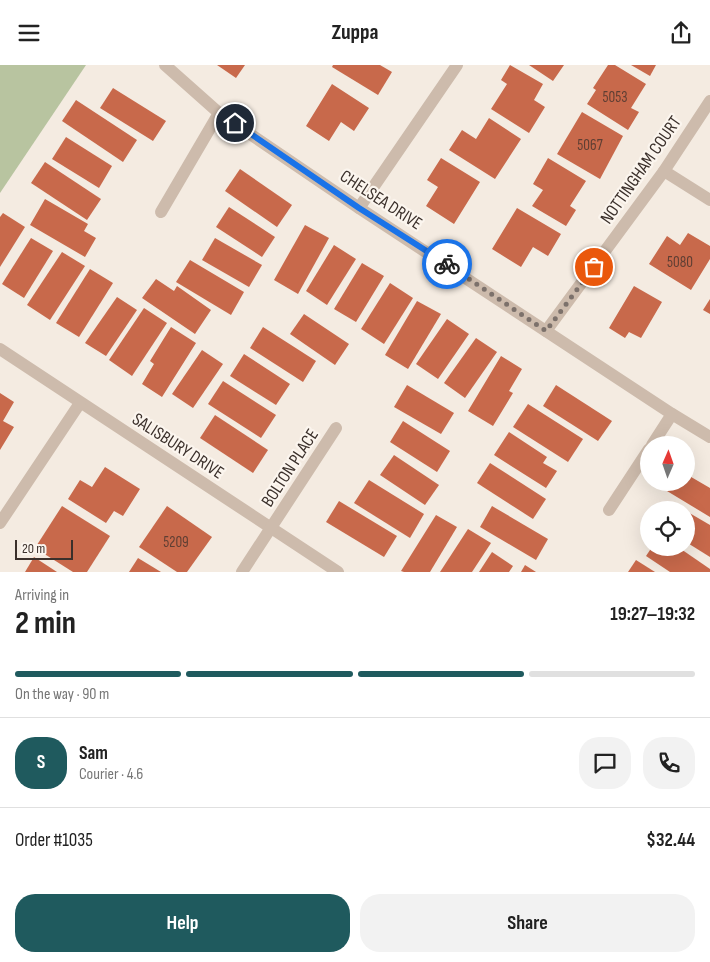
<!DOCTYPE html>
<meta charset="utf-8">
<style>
body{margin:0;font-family:"Sofia Sans Condensed",sans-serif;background:#f2f2f2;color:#222;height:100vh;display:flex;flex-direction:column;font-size:19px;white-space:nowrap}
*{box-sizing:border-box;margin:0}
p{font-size:16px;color:#767676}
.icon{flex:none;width:28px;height:28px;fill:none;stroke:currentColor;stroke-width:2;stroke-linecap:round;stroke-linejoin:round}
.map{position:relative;height:507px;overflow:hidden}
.side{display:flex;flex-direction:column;background:#fff;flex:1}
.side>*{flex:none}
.needle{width:32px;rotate:2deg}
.controls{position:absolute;left:640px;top:371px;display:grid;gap:10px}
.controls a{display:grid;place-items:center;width:55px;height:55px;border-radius:50%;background:#fff;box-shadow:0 5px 20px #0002;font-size:25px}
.scale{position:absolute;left:15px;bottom:12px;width:58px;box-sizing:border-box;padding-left:5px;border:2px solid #3b302b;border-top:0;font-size:14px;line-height:18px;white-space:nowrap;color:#3b302b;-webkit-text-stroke:4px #fbf5ee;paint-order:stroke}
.pin{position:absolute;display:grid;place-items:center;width:42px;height:42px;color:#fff;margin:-21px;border:2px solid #fff;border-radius:50%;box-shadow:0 1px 5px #0007}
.courier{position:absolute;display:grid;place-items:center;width:50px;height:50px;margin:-25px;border:4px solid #1a73e8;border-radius:50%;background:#fff;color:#222;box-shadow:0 1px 6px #0007}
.overview em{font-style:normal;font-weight:700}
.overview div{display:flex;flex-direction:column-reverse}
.overview{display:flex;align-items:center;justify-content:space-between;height:85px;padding:0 15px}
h1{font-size:32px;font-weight:700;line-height:38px}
.bar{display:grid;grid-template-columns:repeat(4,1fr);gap:8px 5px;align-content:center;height:60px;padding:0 15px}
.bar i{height:6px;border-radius:4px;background:#e0e0e0}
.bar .selected{background:#1f5a5e}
.bar p{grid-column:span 4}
.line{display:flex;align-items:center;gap:12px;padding:0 15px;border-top:1px solid #e0e0e0}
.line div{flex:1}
.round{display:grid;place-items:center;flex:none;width:52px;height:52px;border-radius:20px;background:#f2f2f2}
.button{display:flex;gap:10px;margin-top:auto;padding:10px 15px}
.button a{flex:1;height:58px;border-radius:20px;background:#1f5a5e;color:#fff;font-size:20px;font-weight:700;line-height:58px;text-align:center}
.button a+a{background:#f2f2f2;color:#222}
header{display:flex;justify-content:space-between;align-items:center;height:65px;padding:0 15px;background:#fff;font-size:22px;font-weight:700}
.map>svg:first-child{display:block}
.green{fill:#b8c4a0}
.building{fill:#c8694b}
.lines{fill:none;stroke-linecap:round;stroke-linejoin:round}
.minor{stroke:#cdbbac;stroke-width:12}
.done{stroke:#7c716b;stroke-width:5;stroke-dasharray:0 9}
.route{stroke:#1a73e8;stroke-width:6}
.labels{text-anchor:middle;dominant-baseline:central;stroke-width:4.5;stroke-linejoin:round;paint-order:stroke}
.number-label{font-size:15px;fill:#5e3e33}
.street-label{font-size:18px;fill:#3b302b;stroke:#fbf5ee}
</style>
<header><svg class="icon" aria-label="menu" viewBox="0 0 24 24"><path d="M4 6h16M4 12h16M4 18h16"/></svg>Zuppa<svg class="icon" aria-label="share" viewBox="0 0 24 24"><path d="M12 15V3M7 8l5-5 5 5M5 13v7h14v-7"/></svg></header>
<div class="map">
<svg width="710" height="507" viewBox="0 0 710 507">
<rect width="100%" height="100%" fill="#f4ebe1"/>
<!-- green -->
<path class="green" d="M 0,0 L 86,0 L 0,128 Z"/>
<!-- building -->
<g class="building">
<path d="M 217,0 L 245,0 L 236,13 Z"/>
<path d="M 333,0 L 380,0 L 392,7 L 378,30 L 332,2 Z"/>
<path d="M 510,0 L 543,19 L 534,35 L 545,42 L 529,68 L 491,44 L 507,19 L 501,15 Z"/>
<path d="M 529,0 L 564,0 L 553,16 Z"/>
<path d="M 608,0 L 615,0 L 646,19 L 631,43 L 639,47 L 628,65 L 587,39 L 596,25 L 593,23 Z"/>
<path d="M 631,0 L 656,0 L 650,11 Z"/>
<path d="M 332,19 L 369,43 L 354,66 L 341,57 L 329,76 L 306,61 Z"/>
<path d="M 113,23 L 166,56 L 153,76 L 100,43 Z"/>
<path d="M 76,35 L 137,75 L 123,97 L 62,56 Z"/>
<path d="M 582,47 L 623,71 L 600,114 L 557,89 Z"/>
<path d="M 489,53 L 521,74 L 495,114 L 449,85 L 462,65 L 476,74 Z"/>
<path d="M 66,72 L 112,101 L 99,123 L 52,94 Z"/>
<path d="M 441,93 L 480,117 L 454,159 L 426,141 L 438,122 L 427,115 Z"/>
<path d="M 548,93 L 586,116 L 570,141 L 576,145 L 566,161 L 532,141 L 543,125 L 533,119 Z"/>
<path d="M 45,97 L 101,134 L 87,155 L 31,118 Z"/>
<path d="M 240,104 L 292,140 L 277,162 L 225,126 Z"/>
<path d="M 45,134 L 88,159 L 84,166 L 96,173 L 85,192 L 30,160 Z"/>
<path d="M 229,142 L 275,172 L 262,192 L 216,162 Z"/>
<path d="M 517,143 L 561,169 L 548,191 L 533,182 L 521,202 L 492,184 Z"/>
<path d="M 3,148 L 25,162 L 0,202 L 0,152 Z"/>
<path d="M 305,160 L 329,173 L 298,229 L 274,215 Z"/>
<path d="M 688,168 L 710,181 L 710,194 L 691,225 L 649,199 L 667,171 L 680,180 Z"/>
<path d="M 31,173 L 53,186 L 24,233 L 2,219 Z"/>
<path d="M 215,173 L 262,200 L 249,222 L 202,195 Z"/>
<path d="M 334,180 L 356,194 L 327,240 L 306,226 Z"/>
<path d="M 62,187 L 85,201 L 50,255 L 27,240 Z"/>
<path d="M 190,195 L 244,227 L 231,250 L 176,217 Z"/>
<path d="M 362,198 L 384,211 L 356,257 L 334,244 Z"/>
<path d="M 90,204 L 113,218 L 79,272 L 56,258 Z"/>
<path d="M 156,214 L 174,226 L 177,221 L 211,245 L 195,269 L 142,233 Z"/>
<path d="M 390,218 L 413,233 L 384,279 L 361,264 Z"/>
<path d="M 634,221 L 662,237 L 641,273 L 629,267 L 625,273 L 609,263 Z"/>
<path d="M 117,232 L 137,245 L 106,291 L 85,278 Z"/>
<path d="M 710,234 L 710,249 L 703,245 Z"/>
<path d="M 417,236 L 441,249 L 408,304 L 385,290 Z"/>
<path d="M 144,243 L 167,258 L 132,311 L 109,295 Z"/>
<path d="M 304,249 L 349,279 L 335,300 L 290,269 Z"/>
<path d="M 447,254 L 469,269 L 438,314 L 416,299 Z"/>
<path d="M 171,262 L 196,278 L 162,332 L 142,319 L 154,299 L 150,296 Z"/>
<path d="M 263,262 L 316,296 L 303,317 L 250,283 Z"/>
<path d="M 476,273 L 497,287 L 465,333 L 444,318 Z"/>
<path d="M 202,285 L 223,299 L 193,343 L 172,329 Z"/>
<path d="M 244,289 L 290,319 L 276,340 L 230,311 Z"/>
<path d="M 501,291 L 522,304 L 509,326 L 513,328 L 493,361 L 468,346 Z"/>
<path d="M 223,316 L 276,350 L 261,373 L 208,339 Z"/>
<path d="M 407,320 L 454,348 L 441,369 L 394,342 Z"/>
<path d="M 556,320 L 612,356 L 598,376 L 543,341 Z"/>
<path d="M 0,328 L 14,337 L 3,356 L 14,362 L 0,385 Z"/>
<path d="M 528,339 L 583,374 L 568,397 L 513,362 Z"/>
<path d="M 215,350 L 268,385 L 253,408 L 200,373 Z"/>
<path d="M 403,356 L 450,386 L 437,407 L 390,377 Z"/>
<path d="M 509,367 L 547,392 L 543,398 L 557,406 L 546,423 L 494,390 Z"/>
<path d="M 394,390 L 439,420 L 425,440 L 380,410 Z"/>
<path d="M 490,398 L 546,434 L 533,454 L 477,418 Z"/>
<path d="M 105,402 L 140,424 L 123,451 L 114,446 L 106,458 L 68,434 L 80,415 L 92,422 Z"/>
<path d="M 686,409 L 710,423 L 710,452 L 667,426 L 673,418 L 686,418 Z"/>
<path d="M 369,415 L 424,449 L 410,473 L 354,438 Z"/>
<path d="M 339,436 L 397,471 L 384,492 L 326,457 Z"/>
<path d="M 62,441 L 110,471 L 87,507 L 73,507 L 35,483 Z"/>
<path d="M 167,441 L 212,472 L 187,507 L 177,507 L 139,482 Z"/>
<path d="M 492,441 L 548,474 L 536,495 L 480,462 Z"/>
<path d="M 686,446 L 710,460 L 710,492 L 686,477 Z"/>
<path d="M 436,450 L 457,462 L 430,507 L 404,507 L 401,506 Z"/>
<path d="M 468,464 L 491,478 L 472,507 L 440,507 Z"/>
<path d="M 652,482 L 678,482 L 710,504 L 710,507 L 670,507 L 646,491 Z"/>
<path d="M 492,487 L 513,501 L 509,507 L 479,507 Z"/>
<path d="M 34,492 L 57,507 L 25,507 Z"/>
<path d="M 138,493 L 161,507 L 129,507 Z"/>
<path d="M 636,495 L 655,507 L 628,507 Z"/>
<path d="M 525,500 L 536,507 L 521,507 Z"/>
</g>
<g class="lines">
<!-- minor -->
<g class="minor">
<path d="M 165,0 L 219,48 L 359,143 L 672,349 L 710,372"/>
<path d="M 664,106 L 710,135"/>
<path d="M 359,143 L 457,0"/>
<path d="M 161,147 L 219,48"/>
<path d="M 546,266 L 664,106 L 710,36"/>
<path d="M 0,284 L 338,507"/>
<path d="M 652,380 L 672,349"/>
<path d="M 609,445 L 649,384"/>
<path d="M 0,458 L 80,338"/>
<path d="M 242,507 L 336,363"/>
</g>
</g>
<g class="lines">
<!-- done -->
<path class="done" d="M 447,199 L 546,266 L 594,202"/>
<!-- route -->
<path class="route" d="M 235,58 L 359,143 L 447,199"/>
</g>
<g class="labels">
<!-- number labels -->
<g class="number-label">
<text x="615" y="32">5053</text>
<text x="590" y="80">5067</text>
<text x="680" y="197">5080</text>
<text x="176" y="477">5209</text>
</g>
<!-- street labels -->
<g class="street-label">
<text transform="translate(641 105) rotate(-55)">NOTTINGHAM COURT</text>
<text transform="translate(381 135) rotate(33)">CHELSEA DRIVE</text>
<text transform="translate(178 381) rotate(33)">SALISBURY DRIVE</text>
<text transform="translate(290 403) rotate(-57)">BOLTON PLACE</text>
</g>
</g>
</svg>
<div class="controls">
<a><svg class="needle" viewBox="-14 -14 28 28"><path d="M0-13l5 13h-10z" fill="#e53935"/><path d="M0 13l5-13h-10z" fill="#767676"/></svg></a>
<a><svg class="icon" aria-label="locate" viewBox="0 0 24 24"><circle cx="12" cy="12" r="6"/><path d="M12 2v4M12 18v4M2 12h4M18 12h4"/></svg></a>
</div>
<div class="scale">20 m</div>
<div class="pin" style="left:594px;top:202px;background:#ea580c"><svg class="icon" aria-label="bag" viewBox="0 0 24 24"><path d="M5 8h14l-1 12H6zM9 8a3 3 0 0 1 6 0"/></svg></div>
<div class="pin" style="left:235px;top:58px;background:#1f2937"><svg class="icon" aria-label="home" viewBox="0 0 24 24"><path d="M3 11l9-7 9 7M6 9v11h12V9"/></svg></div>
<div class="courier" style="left:447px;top:199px"><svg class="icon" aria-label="bike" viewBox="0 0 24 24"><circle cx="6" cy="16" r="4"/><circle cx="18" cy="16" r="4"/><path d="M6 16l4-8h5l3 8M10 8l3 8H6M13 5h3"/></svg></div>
</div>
<section class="side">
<div class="overview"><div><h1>2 min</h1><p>Arriving in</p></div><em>19:27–19:32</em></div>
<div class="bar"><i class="selected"></i><i class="selected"></i><i class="selected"></i><i></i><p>On the way · 90 m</p></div>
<div class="line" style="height:90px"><b class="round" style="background:#1f5a5e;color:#fff">S</b><div><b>Sam</b><p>Courier · 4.6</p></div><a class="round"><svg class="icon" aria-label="chat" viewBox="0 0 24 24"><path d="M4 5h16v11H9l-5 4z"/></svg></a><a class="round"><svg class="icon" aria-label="phone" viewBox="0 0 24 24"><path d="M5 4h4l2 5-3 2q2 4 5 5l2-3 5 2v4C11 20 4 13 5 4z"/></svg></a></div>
<div class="line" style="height:65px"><div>Order #1035</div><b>$32.44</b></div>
<div class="button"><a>Help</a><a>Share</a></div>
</section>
